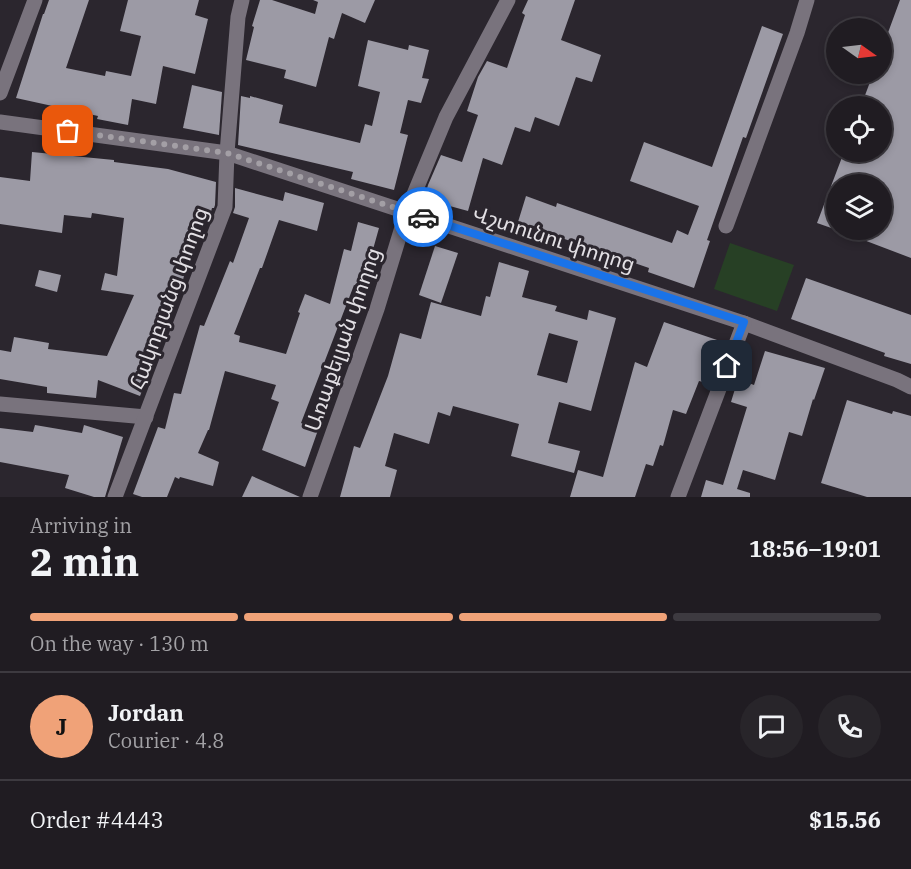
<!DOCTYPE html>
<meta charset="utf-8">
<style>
body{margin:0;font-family:"IBM Plex Serif","Noto Sans Armenian",serif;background:#28252a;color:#f1f3f6;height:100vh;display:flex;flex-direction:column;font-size:22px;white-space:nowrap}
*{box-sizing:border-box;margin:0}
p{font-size:20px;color:#a2a1a5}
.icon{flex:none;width:33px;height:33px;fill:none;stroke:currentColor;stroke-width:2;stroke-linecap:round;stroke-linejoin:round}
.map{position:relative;height:497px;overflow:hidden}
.side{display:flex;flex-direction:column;background:#201c22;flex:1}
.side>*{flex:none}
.needle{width:39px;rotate:104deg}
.fabs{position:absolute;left:826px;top:18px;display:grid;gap:12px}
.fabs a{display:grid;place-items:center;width:66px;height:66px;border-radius:50%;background:#201c22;box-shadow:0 3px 9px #0003,0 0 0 2px #3d3a40;font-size:30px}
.pin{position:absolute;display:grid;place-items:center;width:51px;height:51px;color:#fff;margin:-26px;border-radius:12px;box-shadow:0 3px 9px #0006}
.courier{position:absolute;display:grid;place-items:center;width:60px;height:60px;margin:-30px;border:4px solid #1a73e8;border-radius:50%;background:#fff;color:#222;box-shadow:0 2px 8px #0007}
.overview em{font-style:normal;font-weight:700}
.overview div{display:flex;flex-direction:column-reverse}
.overview{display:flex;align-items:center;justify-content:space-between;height:102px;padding:0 30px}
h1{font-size:39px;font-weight:700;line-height:45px}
.bar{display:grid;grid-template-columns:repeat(4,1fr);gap:9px 6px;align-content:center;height:72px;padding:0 30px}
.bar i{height:8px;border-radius:4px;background:#3d3a40}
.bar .current{background:#f0a278}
.bar p{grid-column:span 4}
.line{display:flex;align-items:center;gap:15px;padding:0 30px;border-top:2px solid #3d3a40}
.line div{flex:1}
.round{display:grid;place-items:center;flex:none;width:63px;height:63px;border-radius:32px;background:#28252a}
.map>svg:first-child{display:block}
.green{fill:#274025}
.building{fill:#9c9aa5;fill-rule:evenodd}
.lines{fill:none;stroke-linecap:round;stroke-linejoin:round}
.minor{stroke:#79737d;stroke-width:15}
.done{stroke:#a39fa5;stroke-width:6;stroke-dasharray:0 10.8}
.route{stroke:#1a73e8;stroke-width:8}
.labels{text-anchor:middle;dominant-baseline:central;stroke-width:6;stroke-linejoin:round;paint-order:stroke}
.street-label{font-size:21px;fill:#e3e0e5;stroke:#2b262e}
</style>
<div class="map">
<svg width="911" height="497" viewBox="0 0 911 497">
<rect width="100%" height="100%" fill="#2b262e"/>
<!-- green -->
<path class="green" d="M 730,243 L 794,265 L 777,311 L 714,289 Z"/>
<!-- building -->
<g class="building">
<path d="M 49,0 L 89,0 L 66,68 L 105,76 L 106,71 L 131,76 L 141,36 L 120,31 L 128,0 L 199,0 L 195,15 L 208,19 L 195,74 L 163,66 L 156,104 L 132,99 L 128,125 L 97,119 L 98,116 L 16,98 L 43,14 L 44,14 Z"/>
<path d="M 260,0 L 272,0 L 315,14 L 318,2 L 313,0 L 375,0 L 365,23 L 342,13 L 334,39 L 329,37 L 316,87 L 284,78 L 286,70 L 246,60 L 254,27 L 252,26 Z"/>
<path d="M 528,0 L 575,0 L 561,40 L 601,55 L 592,82 L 576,77 L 559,126 L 535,117 L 530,132 L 515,127 L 502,165 L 483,158 L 468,211 L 424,199 L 428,185 L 441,155 L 462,162 L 478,115 L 467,111 L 478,77 L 487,61 L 507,68 L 525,15 L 522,13 Z"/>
<path d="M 900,0 L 911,0 L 911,258 L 840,231 L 840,230 L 882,230 L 882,184 L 837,184 L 837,230 L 817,223 L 844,152 L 882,152 L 882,106 L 861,106 L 873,74 L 882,74 L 882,49 Z"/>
<path d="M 762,26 L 783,34 L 746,138 L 743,137 L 707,240 L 710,241 L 694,288 L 648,272 L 649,268 L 547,233 L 548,232 L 518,222 L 526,196 L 556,207 L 557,203 L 672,243 L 677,230 L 688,235 L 699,206 L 630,181 L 644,142 L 712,167 Z"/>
<path d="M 368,40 L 408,50 L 409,45 L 429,50 L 422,78 L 429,79 L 421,103 L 408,100 L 400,133 L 408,135 L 394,190 L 351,179 L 353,172 L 238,145 L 241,96 L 250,98 L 250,96 L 283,105 L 279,123 L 360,143 L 365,124 L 372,126 L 380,92 L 358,86 Z"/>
<path d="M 192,85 L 222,92 L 219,135 L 183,128 Z"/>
<path d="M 32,152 L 114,160 L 114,162 L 168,169 L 216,182 L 215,205 L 214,208 L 212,208 L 209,219 L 198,216 L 183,280 L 177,278 L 159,325 L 164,328 L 159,348 L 140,396 L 98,380 L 96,398 L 47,393 L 47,387 L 0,379 L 0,350 L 11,352 L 14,337 L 49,343 L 48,349 L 107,356 L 134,295 L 101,290 L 105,273 L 117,276 L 124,218 L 92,213 L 91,218 L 64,215 L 62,233 L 0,224 L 0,177 L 30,181 Z"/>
<path d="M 235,188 L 283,201 L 285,192 L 324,203 L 317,231 L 279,220 L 262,268 L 260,268 L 234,334 L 240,336 L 239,342 L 286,354 L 300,313 L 298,312 L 305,294 L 330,304 L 344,249 L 351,251 L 358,222 L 379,228 L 372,253 L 369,252 L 359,287 L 354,285 L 301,423 L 318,430 L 305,467 L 262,450 L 279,402 L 271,399 L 276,385 L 225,371 L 209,430 L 208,430 L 198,453 L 219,462 L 213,486 L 180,477 L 179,479 L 175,477 L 167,497 L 142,497 L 133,494 L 158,427 L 165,429 L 174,393 L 181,394 L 200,325 L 204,326 L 230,261 L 233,263 L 249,218 L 233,213 L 235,207 Z"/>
<path d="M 435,246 L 458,253 L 441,303 L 419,295 Z"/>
<path d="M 499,262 L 529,271 L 522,297 L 557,306 L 555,311 L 587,320 L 589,310 L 616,318 L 591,411 L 559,402 L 548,443 L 580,451 L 574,473 L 511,456 L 519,424 L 453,406 L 450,416 L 438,412 L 429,444 L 394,433 L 385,466 L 397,470 L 390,497 L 340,497 L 354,446 L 360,448 L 388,376 L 400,333 L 421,339 L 431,302 L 481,316 L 486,296 L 490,297 ZM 549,333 L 578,341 L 567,383 L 537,375 Z"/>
<path d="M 39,270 L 61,275 L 57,292 L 35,286 Z"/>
<path d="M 806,278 L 911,315 L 911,364 L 884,356 L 885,353 L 791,319 Z"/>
<path d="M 664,322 L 720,341 L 703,382 L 699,381 L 686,414 L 673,410 L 663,446 L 660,445 L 653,466 L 646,464 L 635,497 L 570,497 L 578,470 L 603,477 L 635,362 L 647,367 Z"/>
<path d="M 765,351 L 825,368 L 814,400 L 813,399 L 802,436 L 789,432 L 775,480 L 743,470 L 737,489 L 750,493 L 750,497 L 701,497 L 706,480 L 723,485 L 747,407 L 731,402 L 738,379 L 754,385 Z"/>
<path d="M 847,400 L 892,414 L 893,411 L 911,416 L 911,497 L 867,497 L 821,483 Z"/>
<path d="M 35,425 L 82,433 L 84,425 L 123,437 L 105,497 L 94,497 L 65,488 L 69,475 L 0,462 L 0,428 L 33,432 Z"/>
<path d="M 252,476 L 300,497 L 242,497 Z"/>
</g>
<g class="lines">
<!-- minor -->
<g class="minor">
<path d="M 0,93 L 35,0"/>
<path d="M 0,122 L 227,153 L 744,323 L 897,380 L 911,387"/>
<path d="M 726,226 L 797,33 L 807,0"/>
<path d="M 0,404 L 146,417"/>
<path d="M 115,497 L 225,207 L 227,153 L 238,17 L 242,0"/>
<path d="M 310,497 L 377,309 L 407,211 L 446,117 L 508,0"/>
<path d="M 678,497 L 744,323"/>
</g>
</g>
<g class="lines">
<!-- done -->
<path class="done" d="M 68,131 L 227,153 L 423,217"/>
<!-- route -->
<path class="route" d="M 423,217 L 744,322 L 727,366"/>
</g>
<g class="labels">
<!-- street labels -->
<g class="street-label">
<text transform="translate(554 238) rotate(18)">Վշտունու փողոց</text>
<text transform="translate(168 298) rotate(-70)">Հակոբյանց փողոց</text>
<text transform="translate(342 339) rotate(-71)">Առաքելյան փողոց</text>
</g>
</g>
</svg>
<div class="fabs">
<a><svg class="needle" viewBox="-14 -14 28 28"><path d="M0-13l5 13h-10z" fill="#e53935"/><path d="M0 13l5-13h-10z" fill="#a2a1a5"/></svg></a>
<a><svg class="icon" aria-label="locate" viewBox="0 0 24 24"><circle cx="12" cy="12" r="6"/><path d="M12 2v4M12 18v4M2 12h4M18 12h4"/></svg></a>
<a><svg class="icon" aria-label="layers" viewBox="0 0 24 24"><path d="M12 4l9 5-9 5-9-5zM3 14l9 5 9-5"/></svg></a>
</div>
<div class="pin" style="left:68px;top:131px;background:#ea580c"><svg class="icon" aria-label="bag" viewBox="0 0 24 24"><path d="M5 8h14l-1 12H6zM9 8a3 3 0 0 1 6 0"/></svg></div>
<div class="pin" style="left:727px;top:366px;background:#1f2937"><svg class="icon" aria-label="home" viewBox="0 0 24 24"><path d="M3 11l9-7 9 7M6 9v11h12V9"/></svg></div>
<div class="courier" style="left:423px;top:217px"><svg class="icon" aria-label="car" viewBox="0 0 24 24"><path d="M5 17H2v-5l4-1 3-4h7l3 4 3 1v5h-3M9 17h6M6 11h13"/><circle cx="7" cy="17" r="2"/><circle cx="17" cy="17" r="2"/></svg></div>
</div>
<section class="side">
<div class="overview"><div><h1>2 min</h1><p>Arriving in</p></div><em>18:56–19:01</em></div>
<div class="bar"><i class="current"></i><i class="current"></i><i class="current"></i><i></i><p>On the way · 130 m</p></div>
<div class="line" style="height:108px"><b class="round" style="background:#f0a278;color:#111">J</b><div><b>Jordan</b><p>Courier · 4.8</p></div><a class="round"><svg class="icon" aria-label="chat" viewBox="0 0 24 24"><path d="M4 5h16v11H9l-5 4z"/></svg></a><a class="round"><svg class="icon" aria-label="phone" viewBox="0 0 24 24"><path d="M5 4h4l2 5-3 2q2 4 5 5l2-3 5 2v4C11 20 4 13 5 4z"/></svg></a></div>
<div class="line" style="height:78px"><div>Order #4443</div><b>$15.56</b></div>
</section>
